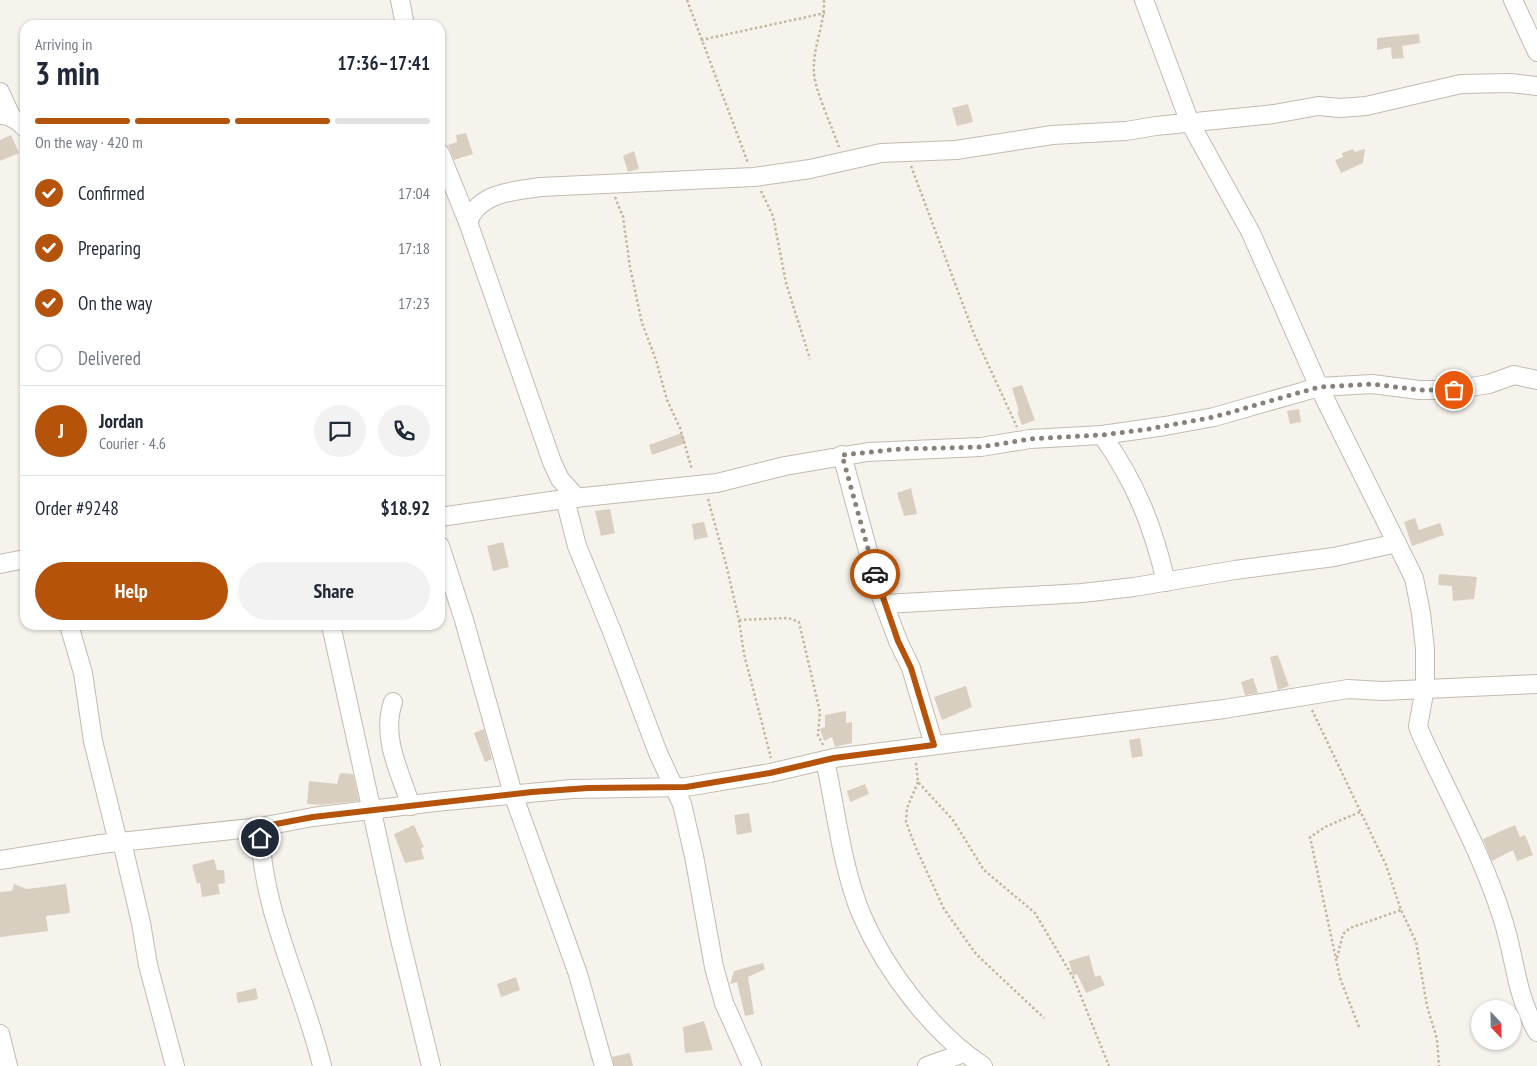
<!DOCTYPE html>
<meta charset="utf-8">
<style>
body{margin:0;font-family:"PT Sans Narrow",sans-serif;background:#f2f2f3;color:#1f2937;height:100vh;display:flex;flex-direction:column;font-size:19px;white-space:nowrap}
*{box-sizing:border-box;margin:0}
p{font-size:16px;color:#747a83}
.icon{flex:none;width:28px;height:28px;fill:none;stroke:currentColor;stroke-width:2;stroke-linecap:round;stroke-linejoin:round}
.map{position:relative;flex:1;overflow:hidden}
.side{position:absolute;left:20px;top:20px;width:425px;height:610px;display:flex;flex-direction:column;background:#fff;border-radius:15px;box-shadow:0 1px 4px #0004}
.side>*{flex:none}
.needle{width:32px;rotate:158deg}
.tools{position:absolute;left:1471px;top:1000px;display:grid;gap:10px}
.tools a{display:grid;place-items:center;width:50px;height:50px;border-radius:50%;background:#fff;box-shadow:0 1px 4px #0004;font-size:25px}
.pin{position:absolute;display:grid;place-items:center;width:42px;height:42px;color:#fff;margin:-21px;border:2px solid #fff;border-radius:50%;box-shadow:0 1px 5px #0007}
.courier{position:absolute;display:grid;place-items:center;width:50px;height:50px;margin:-25px;border:4px solid #b45309;border-radius:50%;background:#fff;color:#222;box-shadow:0 1px 6px #0007}
.headline em{font-style:normal;font-weight:600}
.headline div{display:flex;flex-direction:column-reverse}
.headline{display:flex;align-items:center;justify-content:space-between;height:85px;padding:0 15px}
h1{font-size:32px;font-weight:600;line-height:38px}
.bar{display:grid;grid-template-columns:repeat(4,1fr);gap:8px 5px;align-content:center;height:60px;padding:0 15px}
.bar i{height:6px;border-radius:4px;background:#e0e1e3}
.bar .on{background:#b45309}
.bar p{grid-column:span 4}
.line{display:flex;align-items:center;gap:12px;padding:0 15px;border-top:1px solid #e0e1e3}
.line div{flex:1}
.round{display:grid;place-items:center;flex:none;width:52px;height:52px;border-radius:26px;background:#f2f2f3}
ol{padding:0 15px;list-style:none}
li{display:flex;align-items:center;gap:15px;height:55px}
li p{margin-inline-start:auto}
li .icon{padding:5px;border-radius:50%;background:#b45309;color:#fff;stroke-width:4}
li:last-child{color:#747a83}
li i{width:28px;height:28px;border:2px solid #e0e1e3;border-radius:50%}
.cta{display:flex;gap:10px;margin-top:auto;padding:10px 15px}
.cta a{flex:1;height:58px;border-radius:30px;background:#b45309;color:#fff;font-size:20px;font-weight:600;line-height:58px;text-align:center}
.cta a+a{background:#f2f2f3;color:#1f2937}
.map>svg:first-child{display:block}
.building{fill:#d8cfc1}
.lines{fill:none;stroke-linecap:round;stroke-linejoin:round}
.minor-casing{stroke:#c2bbae;stroke-width:20}
.path{stroke:#c4b79f;stroke-width:2.5;stroke-dasharray:2.5 2.5;stroke-linecap:butt}
.minor{stroke:#fff;stroke-width:18}
.done{stroke:#878178;stroke-width:5;stroke-dasharray:0 9}
.route{stroke:#b45309;stroke-width:6}
</style>
<div class="map">
<svg width="1537" height="1066" viewBox="0 0 1537 1066">
<rect width="100%" height="100%" fill="#f6f3ec"/>
<!-- building -->
<g class="building">
<path d="M 1419,34 L 1420,43 L 1402,46 L 1404,58 L 1392,59 L 1391,47 L 1377,50 L 1377,38 Z"/>
<path d="M 968,104 L 973,122 L 957,126 L 952,108 Z"/>
<path d="M 466,133 L 473,154 L 454,160 L 448,145 L 457,142 L 456,135 Z"/>
<path d="M 11,135 L 19,153 L 0,161 L 0,140 Z"/>
<path d="M 1353,149 L 1355,152 L 1365,149 L 1363,163 L 1341,173 L 1335,160 L 1343,157 L 1342,153 Z"/>
<path d="M 634,151 L 639,169 L 628,172 L 623,156 Z"/>
<path d="M 1022,385 L 1035,420 L 1022,425 L 1017,412 L 1019,411 L 1012,388 Z"/>
<path d="M 1299,409 L 1301,422 L 1290,424 L 1287,411 Z"/>
<path d="M 682,433 L 686,443 L 652,455 L 649,445 Z"/>
<path d="M 911,488 L 917,514 L 904,516 L 897,493 Z"/>
<path d="M 610,509 L 615,533 L 601,536 L 595,511 Z"/>
<path d="M 1415,518 L 1419,530 L 1440,523 L 1444,535 L 1412,546 L 1404,522 Z"/>
<path d="M 704,522 L 708,537 L 694,540 L 692,524 Z"/>
<path d="M 503,542 L 509,567 L 493,571 L 487,546 Z"/>
<path d="M 1439,574 L 1477,577 L 1474,599 L 1453,601 L 1452,586 L 1438,585 Z"/>
<path d="M 1278,655 L 1289,686 L 1278,690 L 1270,657 Z"/>
<path d="M 1253,678 L 1258,693 L 1245,695 L 1241,682 Z"/>
<path d="M 966,686 L 972,707 L 942,720 L 934,697 Z"/>
<path d="M 846,711 L 846,723 L 852,722 L 852,743 L 835,747 L 832,737 L 824,741 L 820,729 L 825,727 L 825,715 Z"/>
<path d="M 484,729 L 492,759 L 485,762 L 474,733 Z"/>
<path d="M 1140,738 L 1143,756 L 1132,758 L 1129,740 Z"/>
<path d="M 340,773 L 353,774 L 359,801 L 321,805 L 307,804 L 309,781 L 337,784 Z"/>
<path d="M 865,784 L 869,794 L 850,802 L 847,791 Z"/>
<path d="M 749,813 L 752,832 L 737,835 L 734,815 Z"/>
<path d="M 414,825 L 424,847 L 421,848 L 424,859 L 405,863 L 394,834 Z"/>
<path d="M 1515,825 L 1520,837 L 1525,835 L 1533,855 L 1517,861 L 1513,850 L 1492,861 L 1483,839 Z"/>
<path d="M 214,859 L 217,870 L 224,870 L 225,883 L 218,884 L 220,894 L 202,897 L 200,883 L 197,884 L 192,865 Z"/>
<path d="M 14,884 L 27,889 L 66,884 L 70,913 L 46,916 L 48,931 L 0,937 L 0,892 L 12,891 Z"/>
<path d="M 1089,955 L 1095,977 L 1100,975 L 1105,985 L 1086,993 L 1077,974 L 1073,976 L 1069,961 Z"/>
<path d="M 763,963 L 765,969 L 748,977 L 754,1014 L 745,1016 L 737,982 L 730,984 L 734,971 Z"/>
<path d="M 516,977 L 520,990 L 501,997 L 497,984 Z"/>
<path d="M 256,988 L 258,999 L 238,1003 L 236,993 Z"/>
<path d="M 704,1021 L 713,1050 L 685,1053 L 683,1027 Z"/>
<path d="M 630,1053 L 633,1066 L 614,1066 L 612,1057 Z"/>
</g>
<g class="lines">
<defs>
<g id="minor">
<path d="M 400,0 L 405,25"/>
<path d="M 1144,0 L 1190,123 L 1251,233 L 1319,387 L 1414,578 L 1421,613 L 1425,649 L 1425,688 L 1418,726 L 1420,732 C 1448,794 1483,855 1503,920 C 1516,961 1515,992 1537,1032"/>
<path d="M 1513,0 L 1537,52"/>
<path d="M 0,92 L 12,118"/>
<path d="M 0,115 C 11,115 18,120 25,128"/>
<path d="M 440,153 L 468,222 L 552,462 L 560,479 L 577,498"/>
<path d="M 468,222 C 479,192 514,191 541,187 L 754,177 L 810,169 L 881,153 L 956,150 L 1052,135 L 1126,131 L 1156,126 L 1274,114 L 1318,106 L 1340,108 L 1366,106 L 1461,84 L 1510,83 L 1537,86"/>
<path d="M 1102,435 C 1136,483 1153,526 1166,582"/>
<path d="M 842,455 L 878,588 L 898,641 L 911,668 L 934,745"/>
<path d="M 565,499 L 577,546 L 613,634 L 658,753 L 682,804 L 694,856 L 714,967 L 724,1003 L 752,1066"/>
<path d="M 440,517 L 565,499 L 717,483 L 785,466 L 868,452 L 981,447 L 1030,439 L 1102,435 L 1165,426 L 1214,417 L 1319,387 L 1372,384 L 1419,390 L 1453,390 L 1489,384 L 1514,375 L 1537,380"/>
<path d="M 440,546 L 464,620 L 513,794 L 578,974 L 604,1066"/>
<path d="M 0,564 L 25,559"/>
<path d="M 885,604 L 1082,593 L 1134,587 L 1235,570 L 1334,557 L 1397,543"/>
<path d="M 69,625 L 83,673 L 93,741 L 118,842"/>
<path d="M 331,625 L 399,935 L 431,1066"/>
<path d="M 393,702 C 381,738 400,772 411,806"/>
<path d="M 825,760 C 836,810 842,869 862,916 C 886,971 933,1033 983,1066"/>
<path d="M 260,827 C 261,911 303,986 322,1066"/>
<path d="M 122,842 L 141,923 L 148,965 L 175,1066"/>
<path d="M 0,860 L 101,844 L 260,827 L 313,817 L 435,802 L 572,789 L 686,787 L 770,773 L 834,758 L 1224,709 L 1348,689 L 1382,691 L 1537,684"/>
<path d="M 0,1034 L 8,1066"/>
<path d="M 927,1066 L 964,1053"/>
</g>
</defs>
<!-- minor casing -->
<use href="#minor" class="minor-casing"/>
<!-- path -->
<g class="path">
<path d="M 687,0 L 748,163"/>
<path d="M 824,0 C 825,25 812,48 814,73 C 815,91 833,129 839,147"/>
<path d="M 701,40 L 825,13"/>
<path d="M 911,166 L 974,334 L 1017,427"/>
<path d="M 761,191 L 773,216 L 786,283 L 810,359"/>
<path d="M 615,197 L 623,217 L 630,267 L 642,323 L 656,360 L 667,400 L 680,428 L 692,470"/>
<path d="M 708,499 L 726,564 L 739,620 L 744,654 L 771,758"/>
<path d="M 739,620 L 788,618 L 799,622 L 820,712 L 818,735 L 823,745"/>
<path d="M 1312,710 L 1386,865 L 1401,910 L 1416,942 L 1427,1006 L 1437,1039 L 1439,1066"/>
<path d="M 916,763 L 918,782 L 953,820 L 984,870 L 1035,913 L 1074,979 L 1109,1066"/>
<path d="M 918,782 L 907,808 L 906,822 L 916,848 L 944,909 L 976,954 L 1044,1018"/>
<path d="M 1337,958 L 1343,934 L 1350,928 L 1401,910"/>
<path d="M 1359,1027 L 1340,978 L 1310,837 L 1327,826 L 1360,812"/>
</g>
<!-- minor -->
<use href="#minor" class="minor"/>
</g>
<g class="lines">
<!-- done -->
<path class="done" d="M 875,574 L 842,455 L 900,449 L 981,447 L 1030,439 L 1102,435 L 1149,429 L 1214,417 L 1319,387 L 1372,384 L 1420,390 L 1454,390"/>
<!-- route -->
<path class="route" d="M 260,838 L 260,827 L 313,817 L 532,792 L 588,788 L 686,787 L 770,773 L 834,758 L 934,745 L 911,668 L 898,641 L 875,574"/>
</g>
</svg>
<div class="tools">
<a><svg class="needle" viewBox="-14 -14 28 28"><path d="M0-13l5 13h-10z" fill="#e53935"/><path d="M0 13l5-13h-10z" fill="#747a83"/></svg></a>
</div>
<div class="pin" style="left:1454px;top:390px;background:#ea580c"><svg class="icon" aria-label="bag" viewBox="0 0 24 24"><path d="M5 8h14l-1 12H6zM9 8a3 3 0 0 1 6 0"/></svg></div>
<div class="pin" style="left:260px;top:838px;background:#1f2937"><svg class="icon" aria-label="home" viewBox="0 0 24 24"><path d="M3 11l9-7 9 7M6 9v11h12V9"/></svg></div>
<div class="courier" style="left:875px;top:574px"><svg class="icon" aria-label="car" viewBox="0 0 24 24"><path d="M5 17H2v-5l4-1 3-4h7l3 4 3 1v5h-3M9 17h6M6 11h13"/><circle cx="7" cy="17" r="2"/><circle cx="17" cy="17" r="2"/></svg></div>
<section class="side">
<div class="headline"><div><h1>3 min</h1><p>Arriving in</p></div><em>17:36–17:41</em></div>
<div class="bar"><i class="on"></i><i class="on"></i><i class="on"></i><i></i><p>On the way · 420 m</p></div>
<ol>
<li><svg class="icon" aria-label="check" viewBox="0 0 24 24"><path d="M5 12l5 5 9-10"/></svg>Confirmed<p>17:04</p></li>
<li><svg class="icon" aria-label="check" viewBox="0 0 24 24"><path d="M5 12l5 5 9-10"/></svg>Preparing<p>17:18</p></li>
<li><svg class="icon" aria-label="check" viewBox="0 0 24 24"><path d="M5 12l5 5 9-10"/></svg>On the way<p>17:23</p></li>
<li><i></i>Delivered</li>
</ol>
<div class="line" style="height:90px"><b class="round" style="background:#b45309;color:#fff">J</b><div><b>Jordan</b><p>Courier · 4.6</p></div><a class="round"><svg class="icon" aria-label="chat" viewBox="0 0 24 24"><path d="M4 5h16v11H9l-5 4z"/></svg></a><a class="round"><svg class="icon" aria-label="phone" viewBox="0 0 24 24"><path d="M5 4h4l2 5-3 2q2 4 5 5l2-3 5 2v4C11 20 4 13 5 4z"/></svg></a></div>
<div class="line" style="height:65px"><div>Order #9248</div><b>$18.92</b></div>
<div class="cta"><a>Help</a><a>Share</a></div>
</section>
</div>
